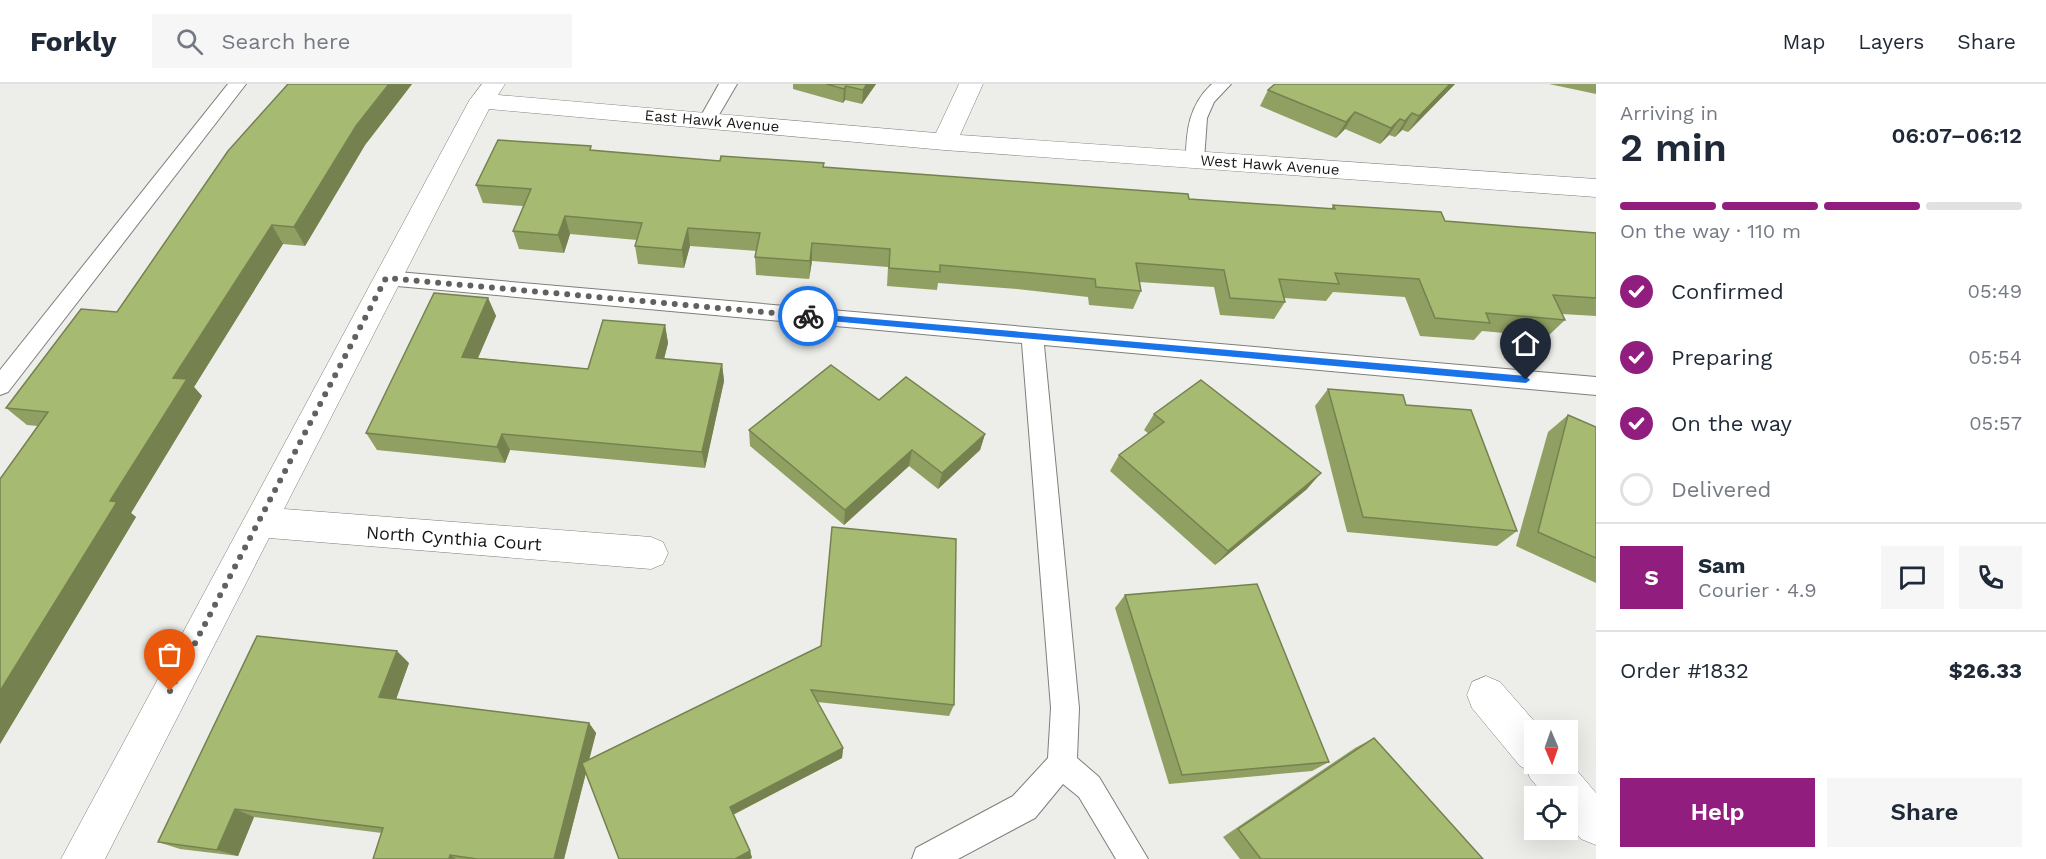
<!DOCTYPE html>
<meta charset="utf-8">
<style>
body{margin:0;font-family:"Work Sans",sans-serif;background:#f6f6f7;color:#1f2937;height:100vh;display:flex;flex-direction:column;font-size:22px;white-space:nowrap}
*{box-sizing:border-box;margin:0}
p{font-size:20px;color:#747a83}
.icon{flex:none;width:33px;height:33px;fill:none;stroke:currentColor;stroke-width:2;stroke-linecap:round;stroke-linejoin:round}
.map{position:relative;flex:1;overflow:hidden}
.panel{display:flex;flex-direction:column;background:#fff;width:450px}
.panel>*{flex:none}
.needle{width:39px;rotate:178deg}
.fabs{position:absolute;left:1524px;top:636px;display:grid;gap:12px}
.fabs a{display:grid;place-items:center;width:54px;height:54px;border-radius:0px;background:#fff;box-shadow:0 6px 24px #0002;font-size:30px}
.pin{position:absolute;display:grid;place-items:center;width:51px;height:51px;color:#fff;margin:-62px -26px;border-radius:50% 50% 50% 0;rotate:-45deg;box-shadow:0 0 6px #0007}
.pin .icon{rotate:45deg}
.courier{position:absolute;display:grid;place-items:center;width:60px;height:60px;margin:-30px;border:4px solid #1a73e8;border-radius:50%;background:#fff;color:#222;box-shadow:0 2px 8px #0007}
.head em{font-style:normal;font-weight:600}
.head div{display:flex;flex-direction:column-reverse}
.head{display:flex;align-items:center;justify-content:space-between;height:102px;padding:0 24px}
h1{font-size:39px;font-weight:600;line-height:45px}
.bar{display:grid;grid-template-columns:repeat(4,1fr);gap:9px 6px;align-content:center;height:72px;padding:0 24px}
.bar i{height:8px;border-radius:4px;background:#e0e1e3}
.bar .active{background:#911e7e}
.bar p{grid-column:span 4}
.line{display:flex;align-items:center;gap:15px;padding:0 24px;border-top:2px solid #e0e1e3}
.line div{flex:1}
.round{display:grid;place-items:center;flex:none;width:63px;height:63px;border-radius:0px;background:#f6f6f7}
ol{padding:0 24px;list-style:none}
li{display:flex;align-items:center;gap:18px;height:66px}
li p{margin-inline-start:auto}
li .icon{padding:6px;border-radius:50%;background:#911e7e;color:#fff;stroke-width:4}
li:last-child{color:#747a83}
li i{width:33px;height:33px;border:3px solid #e0e1e3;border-radius:50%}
.action{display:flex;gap:12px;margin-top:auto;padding:12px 24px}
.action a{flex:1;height:69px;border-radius:0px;background:#911e7e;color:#fff;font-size:24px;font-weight:600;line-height:69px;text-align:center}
.action a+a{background:#f6f6f7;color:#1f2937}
header{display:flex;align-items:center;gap:36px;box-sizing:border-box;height:84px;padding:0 30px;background:#fff;border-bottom:2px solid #e0e1e3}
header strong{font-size:28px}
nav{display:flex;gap:33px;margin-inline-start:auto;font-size:21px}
.search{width:420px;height:54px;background:#f6f6f7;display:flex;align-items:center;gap:15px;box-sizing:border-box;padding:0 21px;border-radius:0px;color:#747a83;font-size:22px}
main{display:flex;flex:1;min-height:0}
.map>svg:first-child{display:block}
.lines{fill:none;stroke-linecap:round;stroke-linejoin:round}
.lane-casing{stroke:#7e7f7a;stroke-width:2}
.street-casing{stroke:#7e7f7a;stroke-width:1}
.lane{fill:#fff;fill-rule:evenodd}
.street{fill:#fff;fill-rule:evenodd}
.wall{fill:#90a062}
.shaded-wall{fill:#758250}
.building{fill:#a7ba72;stroke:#758250;stroke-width:1.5}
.route{fill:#1a73e8}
.done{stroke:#61625f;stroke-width:6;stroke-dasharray:0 10.8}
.labels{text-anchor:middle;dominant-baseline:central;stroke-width:4.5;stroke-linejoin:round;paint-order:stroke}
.far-street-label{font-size:15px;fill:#161615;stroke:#fff}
.street-label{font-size:18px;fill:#161615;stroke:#fff}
</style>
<header>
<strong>Forkly</strong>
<div class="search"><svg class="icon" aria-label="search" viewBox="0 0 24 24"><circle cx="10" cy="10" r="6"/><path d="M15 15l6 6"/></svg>Search here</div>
<nav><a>Map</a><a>Layers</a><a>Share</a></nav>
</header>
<main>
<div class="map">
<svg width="1596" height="775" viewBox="0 0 1596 775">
<rect width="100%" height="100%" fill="#edeee9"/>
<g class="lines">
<defs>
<g id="lane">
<path d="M 228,0 L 246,0 L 8,308 L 0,311 L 0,286 Z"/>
<path d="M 719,0 L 737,0 L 713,41 L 701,41 L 698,37 Z"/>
<path d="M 1212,0 L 1231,0 L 1214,18 L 1207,34 L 1204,76 L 1195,82 L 1186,76 C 1186,47 1189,21 1212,0 Z"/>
<path d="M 386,187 L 1596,293 L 1596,311 L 1044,261 L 1079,624 L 1077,674 L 1099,693 L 1148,775 L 1116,775 L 1079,713 L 1063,700 L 1035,734 L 958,775 L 912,775 L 916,764 L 1013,712 L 1048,674 L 1051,624 L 1022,259 L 386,201 L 379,199 L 376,194 L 379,189 Z"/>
</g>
<g id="street">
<path d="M 482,0 L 505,0 L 498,11 L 936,49 L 959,0 L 983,0 L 960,51 L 1596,95 L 1596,113 L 944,66 L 489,25 L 284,425 L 651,453 L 663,458 L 668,469 L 663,480 L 651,485 L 269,454 L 105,775 L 61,775 L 469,17 Z"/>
<path d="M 1486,592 L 1500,598 L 1542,646 L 1534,646 L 1534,680 L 1568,680 L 1568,676 L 1596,709 L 1596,761 L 1581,755 L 1568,738 L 1568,712 L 1545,712 L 1530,694 L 1526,685 L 1520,682 L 1472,624 L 1467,611 L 1472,598 Z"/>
</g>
</defs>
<!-- lane casing -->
<use href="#lane" class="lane-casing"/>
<!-- street casing -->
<use href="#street" class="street-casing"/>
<!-- lane -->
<use href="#lane" class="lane"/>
<!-- street -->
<use href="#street" class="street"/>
</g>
<!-- wall -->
<g class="wall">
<path d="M 288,0 L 412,0 L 365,61 L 305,162 L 283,160 L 194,303 L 202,312 L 131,429 L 136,433 L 0,660 L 0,395 L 38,342 L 27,341 L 6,324 L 117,228 Z"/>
<path d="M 793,0 L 876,0 L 862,20 L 845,16 L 843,19 L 793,5 Z"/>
<path d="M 1455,0 L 1408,48 L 1402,46 L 1395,53 L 1389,51 L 1380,60 L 1345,45 L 1336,54 L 1260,22 L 1268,6 Z"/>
<path d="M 1549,0 L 1596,0 L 1596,10 Z"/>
<path d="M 592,66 L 720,77 L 824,83 L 1189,115 L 1331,125 L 1333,121 L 1445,137 L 1596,149 L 1596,232 L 1562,230 L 1565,236 L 1547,253 L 1482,247 L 1474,256 L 1420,252 L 1405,213 L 1333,208 L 1326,217 L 1284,214 L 1285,218 L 1274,235 L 1220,231 L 1214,203 L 1139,198 L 1141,207 L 1133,225 L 1089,221 L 1088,213 L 1017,205 L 938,199 L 937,206 L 887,202 L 888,183 L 812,177 L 809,195 L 756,191 L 755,173 L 757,167 L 690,162 L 684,184 L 638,180 L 635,162 L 637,156 L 570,150 L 564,169 L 519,165 L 513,147 L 523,122 L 483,119 L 476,101 Z"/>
<path d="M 488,214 L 496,232 L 478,274 L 588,285 L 665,241 L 668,259 L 664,275 L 722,280 L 724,297 L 705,384 L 510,366 L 505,379 L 377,366 L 366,349 Z"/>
<path d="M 1328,305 L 1406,321 L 1517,447 L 1497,462 L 1347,448 L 1315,322 Z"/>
<path d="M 879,316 L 985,350 L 980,366 L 938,405 L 909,382 L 844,441 L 750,362 L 749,346 Z"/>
<path d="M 1154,330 L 1307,405 L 1215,481 L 1110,387 L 1119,371 L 1149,350 L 1144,346 Z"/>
<path d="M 1568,331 L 1596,343 L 1596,499 L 1516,462 L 1548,348 Z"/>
<path d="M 1125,511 L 1329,678 L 1312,687 L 1169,700 L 1115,524 Z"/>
<path d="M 821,562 L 954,621 L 949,632 L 817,618 L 843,664 L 842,674 L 733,731 L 750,767 L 752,774 L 749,775 L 619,775 L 586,689 L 564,775 L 373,775 L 382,749 L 254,733 L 238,772 L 180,765 L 158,758 L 409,579 L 396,615 L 589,639 L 596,649 L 589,675 Z"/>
<path d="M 1374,654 L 1483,775 L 1240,775 L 1223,753 L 1355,664 Z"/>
</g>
<!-- shaded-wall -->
<g class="shaded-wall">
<path d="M 389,0 L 412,0 L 365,61 L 305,162 L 294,143 L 356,42 Z"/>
<path d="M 867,0 L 876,0 L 862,20 L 863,6 Z"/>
<path d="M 1450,0 L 1455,0 L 1408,48 L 1419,32 Z"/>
<path d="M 846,2 L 845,16 L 843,19 L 844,5 Z"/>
<path d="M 1355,28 L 1345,45 L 1336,54 L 1346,38 Z"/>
<path d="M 1412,29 L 1402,46 L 1395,53 L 1405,37 Z"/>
<path d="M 1400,35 L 1389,51 L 1380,60 L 1391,44 Z"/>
<path d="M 565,132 L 570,150 L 564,169 L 558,151 Z"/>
<path d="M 272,141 L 283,160 L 194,303 L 202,312 L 131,429 L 136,433 L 0,660 L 0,607 L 110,417 L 173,294 Z"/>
<path d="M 688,144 L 690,162 L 684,184 L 682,166 Z"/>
<path d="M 812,159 L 812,177 L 809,195 L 810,177 Z"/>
<path d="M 488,214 L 496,232 L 471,290 L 462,273 Z"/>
<path d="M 665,241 L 668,259 L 660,291 L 656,274 Z"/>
<path d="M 722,280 L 724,297 L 705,384 L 702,368 Z"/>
<path d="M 502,350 L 510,366 L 505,379 L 497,363 Z"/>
<path d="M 985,350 L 980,366 L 938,405 L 942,389 Z"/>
<path d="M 912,366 L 909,382 L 844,441 L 845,426 Z"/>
<path d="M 1321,389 L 1307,405 L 1215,481 L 1228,467 Z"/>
<path d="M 397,567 L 409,579 L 393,624 L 379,613 Z"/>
<path d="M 589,639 L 596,649 L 564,775 L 554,775 Z"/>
<path d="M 843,664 L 842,674 L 732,731 L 730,723 Z"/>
<path d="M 235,725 L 254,733 L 238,772 L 217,766 Z"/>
<path d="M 750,767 L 752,774 L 749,775 L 735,775 Z"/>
<path d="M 450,771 L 456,775 L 449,775 Z"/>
</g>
<!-- building -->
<g class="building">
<path d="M 288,0 L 389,0 L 356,42 L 294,143 L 272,141 L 173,294 L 187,295 L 110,417 L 117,418 L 0,607 L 0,395 L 48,328 L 6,324 L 81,225 L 117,228 L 228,67 Z"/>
<path d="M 826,0 L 867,0 L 863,6 L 846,2 L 844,5 Z"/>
<path d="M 1275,0 L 1450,0 L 1419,32 L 1412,29 L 1405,37 L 1400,35 L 1391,44 L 1355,28 L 1346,38 L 1268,6 Z"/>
<path d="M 498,56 L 591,62 L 590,66 L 720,77 L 721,72 L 824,79 L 823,83 L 1188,110 L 1189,115 L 1335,125 L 1333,121 L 1441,128 L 1445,137 L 1596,149 L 1596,214 L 1553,211 L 1565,236 L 1486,229 L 1490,239 L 1435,234 L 1419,195 L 1335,189 L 1339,200 L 1279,195 L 1285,218 L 1230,214 L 1224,186 L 1136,179 L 1141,207 L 1096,203 L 1095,195 L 1022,188 L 940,181 L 940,188 L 889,184 L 890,165 L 812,159 L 810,177 L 755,173 L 760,149 L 688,144 L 682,166 L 635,162 L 642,139 L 565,132 L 558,151 L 513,147 L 531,105 L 476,101 Z"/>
<path d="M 434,209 L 488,214 L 462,273 L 588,285 L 603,236 L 665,241 L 656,274 L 722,280 L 702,368 L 502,350 L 497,363 L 366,349 Z"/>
<path d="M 831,281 L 879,316 L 906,293 L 985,350 L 942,389 L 912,366 L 845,426 L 749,346 Z"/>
<path d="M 1201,296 L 1321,389 L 1228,467 L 1119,371 L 1164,338 L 1154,330 Z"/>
<path d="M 1328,305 L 1403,311 L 1406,321 L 1471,326 L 1517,447 L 1363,433 Z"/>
<path d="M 1568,331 L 1596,343 L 1596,474 L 1538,448 Z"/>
<path d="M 832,443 L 956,455 L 954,621 L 811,606 L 843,664 L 730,723 L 750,767 L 735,775 L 619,775 L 582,679 L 821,562 Z"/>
<path d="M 1257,500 L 1329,678 L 1182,691 L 1125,511 Z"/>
<path d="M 257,552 L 397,567 L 379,613 L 589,639 L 554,775 L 477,775 L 450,771 L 449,775 L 373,775 L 383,744 L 235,725 L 217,766 L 158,758 Z"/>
<path d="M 1374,654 L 1483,775 L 1261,775 L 1238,745 Z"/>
</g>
<!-- route -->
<path class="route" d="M 805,229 L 1526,292 L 1530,296 L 1526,299 L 808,235 L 805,234 Z"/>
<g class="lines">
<!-- done -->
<path class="done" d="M 170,607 L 386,194 L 808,232"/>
</g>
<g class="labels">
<!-- far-street labels -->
<g class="far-street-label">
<text transform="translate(712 37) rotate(5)">East Hawk Avenue</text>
<text transform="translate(1270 81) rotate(4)">West Hawk Avenue</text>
</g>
<!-- street labels -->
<g class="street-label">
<text transform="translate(454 454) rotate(4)">North Cynthia Court</text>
</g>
</g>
</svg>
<div class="fabs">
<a><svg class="needle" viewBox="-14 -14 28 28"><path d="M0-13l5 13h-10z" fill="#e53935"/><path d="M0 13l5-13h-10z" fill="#747a83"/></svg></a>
<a><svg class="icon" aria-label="locate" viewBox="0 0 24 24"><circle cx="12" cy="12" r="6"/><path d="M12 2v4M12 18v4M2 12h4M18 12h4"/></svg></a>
</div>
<div class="pin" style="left:170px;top:607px;background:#ea580c"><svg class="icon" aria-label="bag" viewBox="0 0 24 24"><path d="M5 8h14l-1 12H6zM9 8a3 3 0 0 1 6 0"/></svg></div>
<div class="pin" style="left:1526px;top:296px;background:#1f2937"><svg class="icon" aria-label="home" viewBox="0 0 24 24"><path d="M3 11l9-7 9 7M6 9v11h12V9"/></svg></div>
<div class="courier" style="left:808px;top:232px"><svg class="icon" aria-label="bike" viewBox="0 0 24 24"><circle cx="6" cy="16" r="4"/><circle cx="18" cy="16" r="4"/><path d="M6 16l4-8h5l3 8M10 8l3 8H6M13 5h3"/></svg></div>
</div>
<section class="panel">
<div class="head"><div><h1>2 min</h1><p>Arriving in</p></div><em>06:07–06:12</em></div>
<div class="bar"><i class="active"></i><i class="active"></i><i class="active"></i><i></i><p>On the way · 110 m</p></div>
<ol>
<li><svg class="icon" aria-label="check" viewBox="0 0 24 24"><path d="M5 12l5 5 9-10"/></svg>Confirmed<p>05:49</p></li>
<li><svg class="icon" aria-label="check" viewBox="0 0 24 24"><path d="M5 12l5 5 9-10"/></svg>Preparing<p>05:54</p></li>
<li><svg class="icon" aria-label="check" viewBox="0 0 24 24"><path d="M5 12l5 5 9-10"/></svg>On the way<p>05:57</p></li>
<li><i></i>Delivered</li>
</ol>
<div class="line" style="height:108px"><b class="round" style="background:#911e7e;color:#fff">S</b><div><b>Sam</b><p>Courier · 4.9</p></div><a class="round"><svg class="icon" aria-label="chat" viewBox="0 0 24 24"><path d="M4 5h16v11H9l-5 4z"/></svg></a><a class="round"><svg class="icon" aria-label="phone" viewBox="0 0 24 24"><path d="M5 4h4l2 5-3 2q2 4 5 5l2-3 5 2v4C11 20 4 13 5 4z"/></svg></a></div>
<div class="line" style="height:78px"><div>Order #1832</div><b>$26.33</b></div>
<div class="action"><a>Help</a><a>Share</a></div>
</section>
</main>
